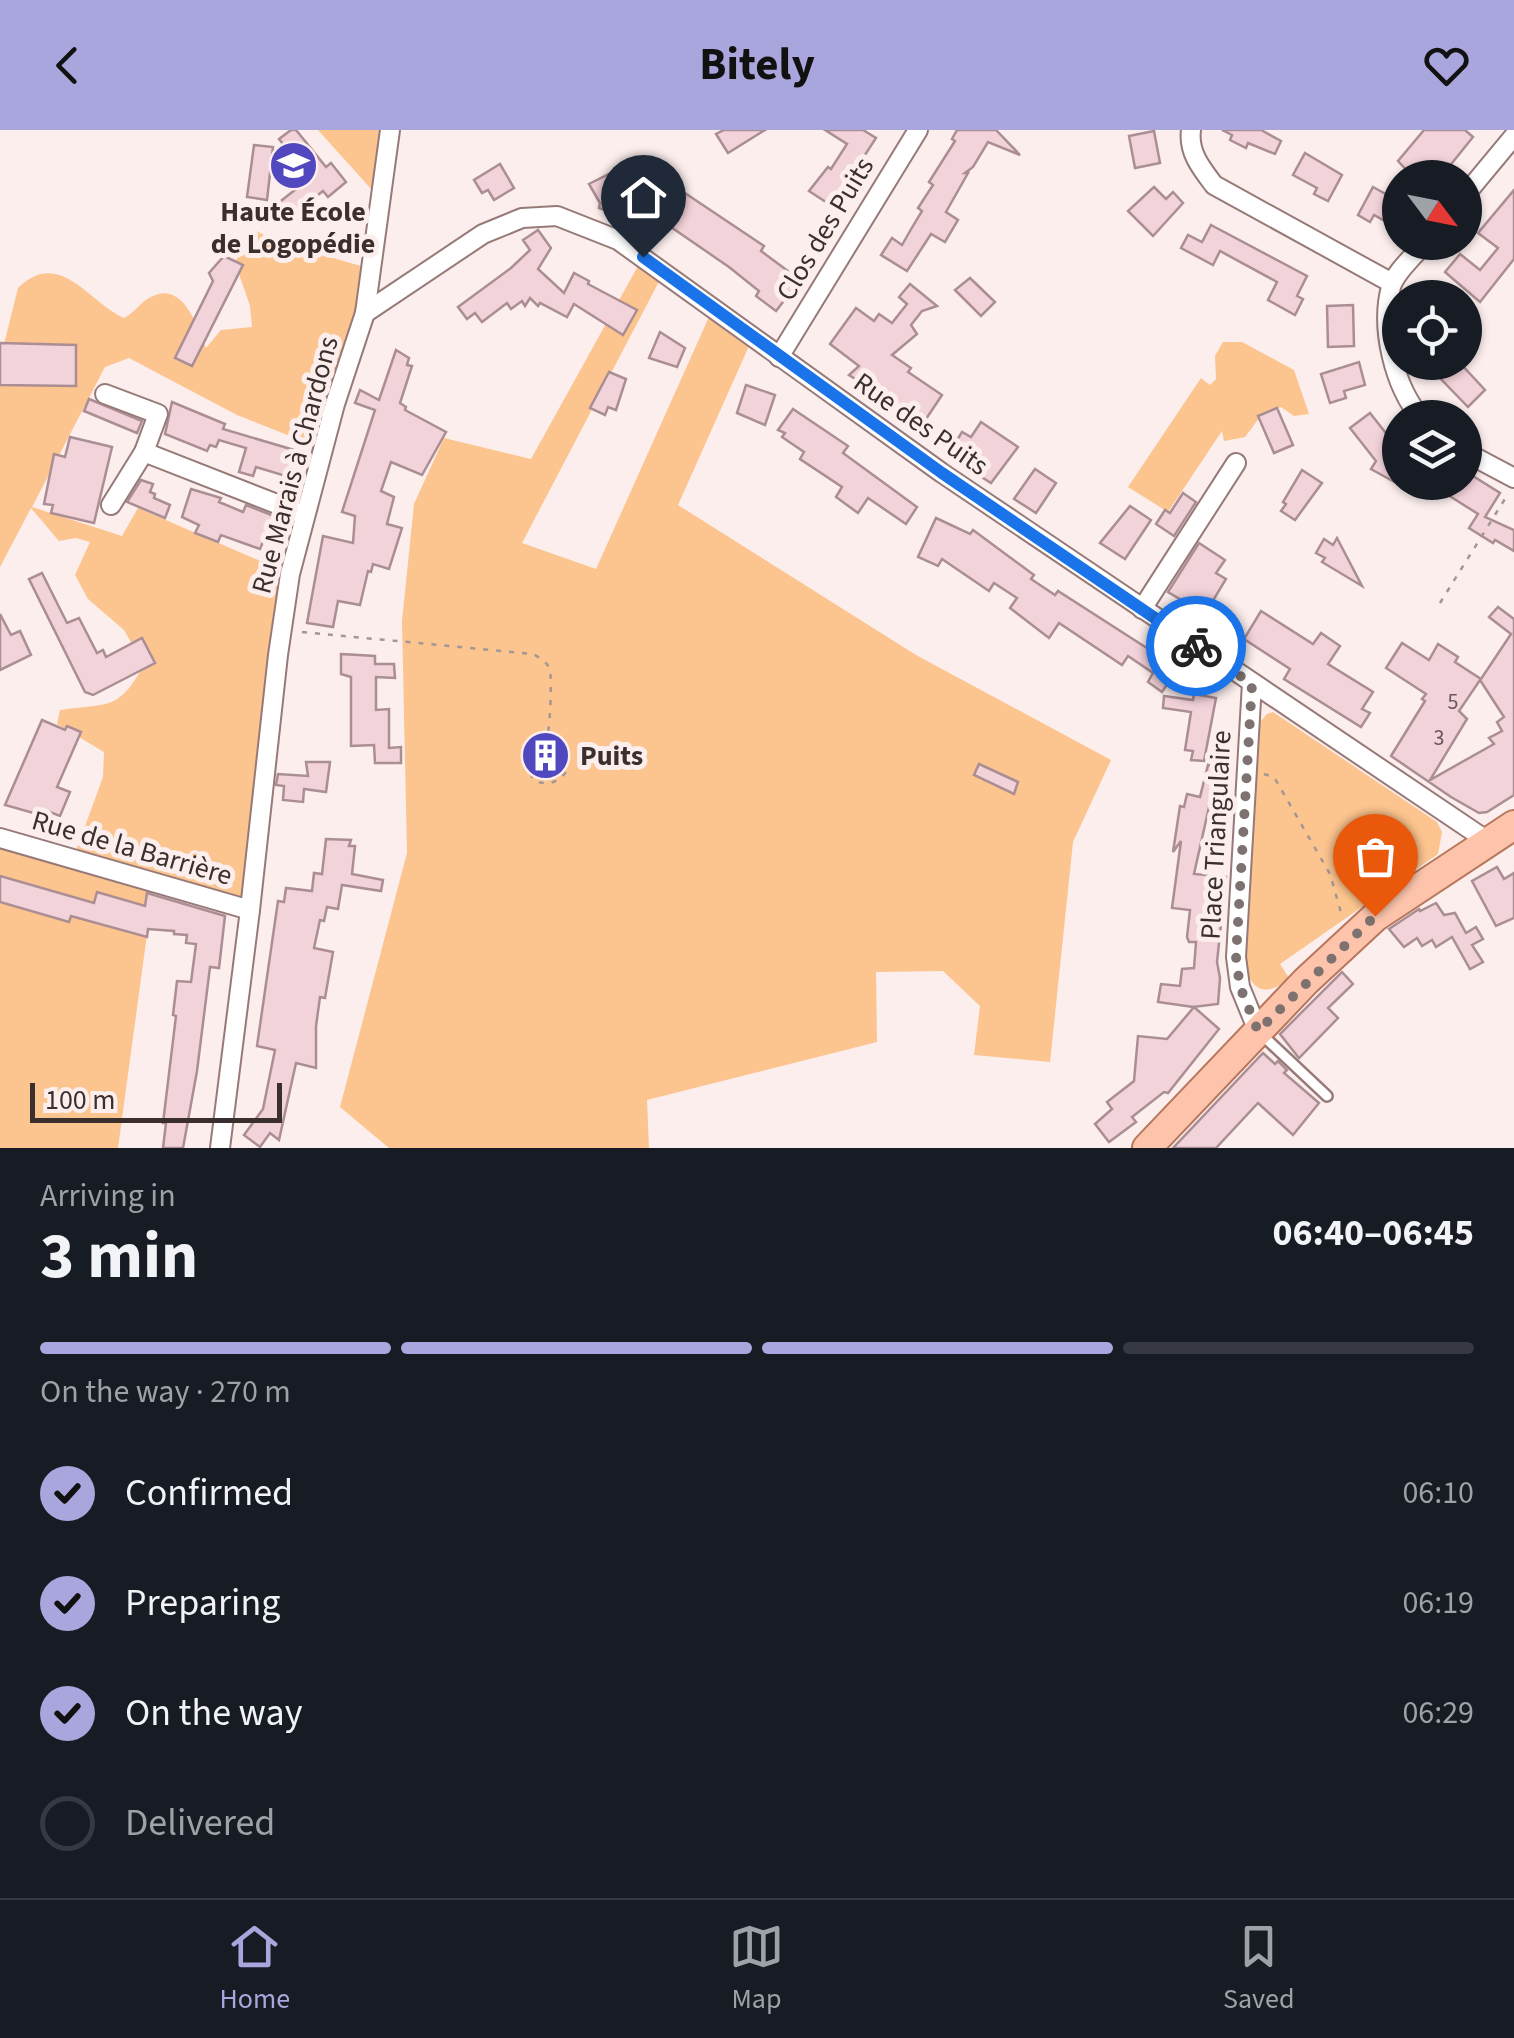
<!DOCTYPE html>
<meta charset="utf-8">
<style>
body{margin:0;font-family:"Source Sans 3",sans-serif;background:#20242c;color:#f1f3f6;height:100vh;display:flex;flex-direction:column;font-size:38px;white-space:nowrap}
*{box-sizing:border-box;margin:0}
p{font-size:32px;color:#9ea1a6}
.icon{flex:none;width:55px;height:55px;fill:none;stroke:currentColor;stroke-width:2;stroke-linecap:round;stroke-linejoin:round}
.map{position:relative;height:1018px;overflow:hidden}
.side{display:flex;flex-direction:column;background:#171b24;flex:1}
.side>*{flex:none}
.needle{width:65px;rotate:122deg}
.tools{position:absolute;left:1382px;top:30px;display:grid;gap:20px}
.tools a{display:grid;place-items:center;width:100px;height:100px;border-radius:50%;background:#171b24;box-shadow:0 2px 8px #0004;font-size:50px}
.scale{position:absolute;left:30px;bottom:25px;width:252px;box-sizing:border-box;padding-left:10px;border:5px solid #3b2f2e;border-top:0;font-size:28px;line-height:35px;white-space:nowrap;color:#3b2f2e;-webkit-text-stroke:8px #fbeeed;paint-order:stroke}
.pin{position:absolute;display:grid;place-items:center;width:85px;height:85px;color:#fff;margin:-102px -42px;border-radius:50% 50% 50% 0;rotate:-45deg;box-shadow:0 0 10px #0007}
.pin .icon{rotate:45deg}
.courier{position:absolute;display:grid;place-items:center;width:100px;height:100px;margin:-50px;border:8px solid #1a73e8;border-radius:50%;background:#fff;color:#222;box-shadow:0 2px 12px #0007}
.overview em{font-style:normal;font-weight:700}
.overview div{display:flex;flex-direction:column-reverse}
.overview{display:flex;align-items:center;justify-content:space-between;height:170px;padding:0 40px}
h1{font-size:65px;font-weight:700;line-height:75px}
.bar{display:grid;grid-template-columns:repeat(4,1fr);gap:15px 10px;align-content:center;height:120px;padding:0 40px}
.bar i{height:12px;border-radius:8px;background:#363941}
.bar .active{background:#a9a6dd}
.bar p{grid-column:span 4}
ol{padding:0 40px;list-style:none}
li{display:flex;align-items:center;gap:30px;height:110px}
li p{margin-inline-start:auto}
li .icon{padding:10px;border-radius:50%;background:#a9a6dd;color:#111;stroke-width:4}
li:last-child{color:#9ea1a6}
li i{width:55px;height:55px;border:5px solid #363941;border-radius:50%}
header{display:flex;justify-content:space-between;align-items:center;height:130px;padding:0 40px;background:#a9a6dd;color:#111;font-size:45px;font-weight:700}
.dock{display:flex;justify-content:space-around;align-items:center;height:140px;border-top:2px solid #363941;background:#171b24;font-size:28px;color:#9ea1a6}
.dock a{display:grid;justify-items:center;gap:5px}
.dock .active{color:#a9a6dd}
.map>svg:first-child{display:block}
.green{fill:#fcc48e}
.building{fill:#f3d3da;stroke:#ab8e94;stroke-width:2.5;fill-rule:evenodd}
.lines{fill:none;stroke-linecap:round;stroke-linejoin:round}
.service-casing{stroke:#977a78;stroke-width:14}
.minor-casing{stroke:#977a78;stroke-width:22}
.primary-casing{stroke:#b8765b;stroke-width:32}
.path{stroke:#a39695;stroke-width:2.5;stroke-dasharray:5 8;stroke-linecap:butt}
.service{stroke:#fff;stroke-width:9}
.minor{stroke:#fff;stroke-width:18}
.primary{stroke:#fdc4ab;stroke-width:28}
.done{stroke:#7e7271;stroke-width:10;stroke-dasharray:0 18}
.route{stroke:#1a73e8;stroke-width:12}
.labels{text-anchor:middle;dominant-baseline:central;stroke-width:10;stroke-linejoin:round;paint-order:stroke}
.number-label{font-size:22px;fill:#695859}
.poi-label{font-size:28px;font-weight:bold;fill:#3b2f2e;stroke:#fbeeed}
.street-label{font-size:28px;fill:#3b2f2e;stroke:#fbeeed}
</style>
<header><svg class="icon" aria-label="back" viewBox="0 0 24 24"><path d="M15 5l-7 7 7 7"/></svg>Bitely<svg class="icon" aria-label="heart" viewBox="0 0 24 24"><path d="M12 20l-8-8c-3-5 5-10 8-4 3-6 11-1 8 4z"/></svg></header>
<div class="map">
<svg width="1514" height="1018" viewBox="0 0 1514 1018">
<rect width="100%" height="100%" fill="#fbeeed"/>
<!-- green -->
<g class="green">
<path d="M 318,0 L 390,0 L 382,71 Z"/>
<path d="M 254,100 L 278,112 L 371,139 L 323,319 L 237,285 L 129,228 L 105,237 L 32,377 L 122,406 L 138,378 L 290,444 L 250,780 L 154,753 L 118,1018 L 0,1018 L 0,708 L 73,729 L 103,647 L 104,622 L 57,594 L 60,580 C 110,573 118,581 144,535 L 124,500 L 88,469 L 75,445 L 90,412 L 76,408 L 59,411 L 31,378 L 0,437 L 0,230 L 18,158 C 60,117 89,173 124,188 C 134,183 140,173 149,168 C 182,148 197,195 206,218 L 221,200 L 252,197 L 250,176 L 235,132 Z"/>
<path d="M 643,127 L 664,142 L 522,413 L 596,439 L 713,178 L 753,207 L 678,375 L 916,525 L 1111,630 L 1073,712 L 1050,932 L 974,925 L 980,876 L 943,841 L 876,842 L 877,912 L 647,970 L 649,1018 L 389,1018 L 340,977 L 407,723 L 402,491 L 414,374 L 444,308 L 531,329 Z"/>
<path d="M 1223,212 L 1242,212 L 1294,240 L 1309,284 L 1294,286 L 1281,277 L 1263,283 L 1245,307 L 1224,311 L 1222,301 L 1168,382 L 1128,357 L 1201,248 L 1210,255 L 1216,249 L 1215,226 Z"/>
<path d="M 1273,582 L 1437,692 L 1442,702 L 1438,724 L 1280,834 L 1289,848 C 1265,870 1248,859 1245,829 L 1260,592 L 1267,584 Z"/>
</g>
<!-- building -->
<g class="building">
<path d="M 291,0 L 296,0 L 326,37 L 331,33 L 346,52 L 328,67 L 323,61 L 284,92 L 272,78 L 310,48 L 279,9 Z"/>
<path d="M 724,0 L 765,0 L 728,23 L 716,4 Z"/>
<path d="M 825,0 L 863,0 L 876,8 L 832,76 L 809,61 L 828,37 L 831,39 L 847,14 Z"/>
<path d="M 957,0 L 996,0 L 1020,25 L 988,12 L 973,37 L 965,43 L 968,43 L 946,82 L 958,90 L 945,112 L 931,104 L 907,141 L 881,125 L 892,108 L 902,115 L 910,101 L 922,81 L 918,78 L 933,55 L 929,52 L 955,11 L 952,9 Z"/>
<path d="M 1222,0 L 1261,0 L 1281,11 L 1275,24 L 1248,13 L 1246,18 L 1230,10 L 1232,5 Z"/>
<path d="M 1424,0 L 1465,0 L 1473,7 L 1440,48 L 1414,48 L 1398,31 Z"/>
<path d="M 1154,1 L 1160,33 L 1135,38 L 1129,6 Z"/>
<path d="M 254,15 L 273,17 L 267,70 L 247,67 Z"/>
<path d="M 1305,23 L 1342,45 L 1328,71 L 1314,64 L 1317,58 L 1293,45 Z"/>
<path d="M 500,34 L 514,58 L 494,70 L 488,60 L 482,63 L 474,50 Z"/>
<path d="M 615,41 L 627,62 L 612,83 L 599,78 L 600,73 L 589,54 Z"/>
<path d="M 658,45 L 764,116 L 761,121 L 800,150 L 776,181 L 756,166 L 759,161 L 729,137 L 636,73 Z"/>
<path d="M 1154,57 L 1166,69 L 1173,62 L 1183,73 L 1153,106 L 1128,81 Z"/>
<path d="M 1373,57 L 1400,72 L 1400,86 L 1394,96 L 1374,85 L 1370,92 L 1358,85 Z"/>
<path d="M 1514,60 L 1514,129 L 1480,172 L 1445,142 L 1460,124 L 1480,140 L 1498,118 L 1478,103 Z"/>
<path d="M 1211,95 L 1307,146 L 1297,166 L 1303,169 L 1295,185 L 1268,170 L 1277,152 L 1220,121 L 1213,135 L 1181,118 L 1188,105 L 1202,112 Z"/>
<path d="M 538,100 L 551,118 L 538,139 L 564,163 L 574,143 L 589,151 L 588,154 L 637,180 L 623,205 L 574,174 L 567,187 L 540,173 L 538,176 L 530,168 L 525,176 L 522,171 L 511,179 L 507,173 L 482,192 L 475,183 L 467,189 L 458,177 L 511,138 L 530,120 L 523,110 Z"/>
<path d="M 224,126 L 243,135 L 192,236 L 175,228 L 213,151 L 209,143 Z"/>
<path d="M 970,148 L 995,172 L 981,186 L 955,160 Z"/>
<path d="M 910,154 L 937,176 L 922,181 L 911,195 L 917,204 L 892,225 L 911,238 L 908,242 L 942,265 L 924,292 L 849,245 L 859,236 L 830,214 L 856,178 L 874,191 L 879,184 L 892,193 L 907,174 L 899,167 Z"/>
<path d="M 1353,175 L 1354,216 L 1328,217 L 1327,176 Z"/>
<path d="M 660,202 L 685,218 L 677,237 L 649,228 Z"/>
<path d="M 0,213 L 76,215 L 76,256 L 0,255 Z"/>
<path d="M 396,220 L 409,228 L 407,235 L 412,236 L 400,273 L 406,277 L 405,280 L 446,302 L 422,345 L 391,332 L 381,361 L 394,367 L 387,394 L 402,398 L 389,439 L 373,434 L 371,442 L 368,441 L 360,475 L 338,471 L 333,497 L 307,493 L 323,406 L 353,413 L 355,386 L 342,382 L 375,280 L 355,273 L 360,260 L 379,270 Z"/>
<path d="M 1359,232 L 1365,255 L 1344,261 L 1346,268 L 1330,273 L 1321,244 Z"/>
<path d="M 1453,232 L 1459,232 L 1485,260 L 1468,277 L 1439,247 Z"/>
<path d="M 609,242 L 626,249 L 616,280 L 608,277 L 605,285 L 590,278 Z"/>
<path d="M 746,255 L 775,265 L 765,295 L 737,283 Z"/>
<path d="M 89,269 L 142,291 L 137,303 L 84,281 Z"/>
<path d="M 172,272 L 225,294 L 223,299 L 294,320 L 289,347 L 256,337 L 253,346 L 239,342 L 246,318 L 219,310 L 216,317 L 210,315 L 207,321 L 165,304 Z"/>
<path d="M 1277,278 L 1293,315 L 1274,323 L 1258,286 Z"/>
<path d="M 793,279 L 848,316 L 843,323 L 917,377 L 906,394 L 868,368 L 858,383 L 836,367 L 842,357 L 800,329 L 804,322 L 782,307 L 785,303 L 778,300 Z"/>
<path d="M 1370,283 L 1400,321 L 1400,355 L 1371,339 L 1376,331 L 1350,298 Z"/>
<path d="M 981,292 L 1018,317 L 991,353 L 980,346 L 987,337 L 954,315 L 962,302 L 971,307 Z"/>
<path d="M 70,307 L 112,317 L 94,393 L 51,383 L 53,375 L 44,374 L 54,324 L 65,327 Z"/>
<path d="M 1035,339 L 1056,353 L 1036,383 L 1014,369 Z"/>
<path d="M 1302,340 L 1322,353 L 1295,390 L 1281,381 L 1286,374 L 1283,372 Z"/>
<path d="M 1465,341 L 1500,363 L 1485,387 L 1514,400 L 1514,421 L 1495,410 L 1493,413 L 1469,398 L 1478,384 L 1445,363 L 1452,352 L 1465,352 Z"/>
<path d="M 141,350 L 153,354 L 150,362 L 155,364 L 154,368 L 170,375 L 165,388 L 127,372 Z"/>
<path d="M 191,359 L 221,368 L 219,372 L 243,382 L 246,375 L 274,386 L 260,419 L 221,405 L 218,412 L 195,403 L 199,395 L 182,387 Z"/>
<path d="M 1183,363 L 1196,372 L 1174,406 L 1156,394 L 1165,380 L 1170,383 Z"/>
<path d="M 1130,376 L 1151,390 L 1125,429 L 1100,413 Z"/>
<path d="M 936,388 L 970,404 L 973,400 L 1034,445 L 1031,449 L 1055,465 L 1058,461 L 1178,538 L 1162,562 L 1148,552 L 1153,543 L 1128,526 L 1122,535 L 1059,493 L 1049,508 L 1010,478 L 1017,468 L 994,453 L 989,461 L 942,429 L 938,436 L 918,427 Z"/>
<path d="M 1337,408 L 1362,456 L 1322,432 L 1325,428 L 1316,423 L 1324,409 L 1333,415 Z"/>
<path d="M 1199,413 L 1225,430 L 1216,443 L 1226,449 L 1205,484 L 1168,462 Z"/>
<path d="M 42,443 L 67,493 L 79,488 L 97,523 L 103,520 L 106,527 L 142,508 L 155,533 L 93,565 L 85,562 L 29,449 Z"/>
<path d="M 1498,477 L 1514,489 L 1514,665 L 1487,682 L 1479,683 L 1451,667 L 1391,626 L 1425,571 L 1422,569 L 1426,564 L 1386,538 L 1402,513 L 1429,530 L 1438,514 L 1458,527 L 1455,532 L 1481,549 L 1511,504 L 1489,487 ZM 1480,550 L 1504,587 L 1497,592 L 1502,601 L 1489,608 L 1494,614 L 1430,650 L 1467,589 L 1459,581 Z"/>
<path d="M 1261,481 L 1313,514 L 1321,503 L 1340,516 L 1328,534 L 1373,562 L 1362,579 L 1370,583 L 1361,597 L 1284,549 L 1290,539 L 1244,509 Z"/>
<path d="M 0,484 L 11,505 L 20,501 L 31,525 L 0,540 Z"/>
<path d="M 341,524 L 375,526 L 375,534 L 394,534 L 395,548 L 376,547 L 376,580 L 389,579 L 389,618 L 401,617 L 401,633 L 375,633 L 374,615 L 351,616 L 351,547 L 341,544 Z"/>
<path d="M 1194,564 L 1216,568 L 1204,631 L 1191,630 L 1193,621 L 1185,620 L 1191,582 L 1163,578 L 1164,566 L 1193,570 Z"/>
<path d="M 42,590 L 65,600 L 67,596 L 81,602 L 57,657 L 70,662 L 60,686 L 39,678 L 37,684 L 5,675 Z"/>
<path d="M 306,632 L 330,632 L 326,662 L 304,659 L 303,672 L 283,670 L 284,656 L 276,655 L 278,644 L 308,646 Z"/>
<path d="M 979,634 L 1018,652 L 1014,664 L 974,645 Z"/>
<path d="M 1208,635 L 1218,637 L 1194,744 L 1226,747 L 1217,832 L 1220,848 L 1218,874 L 1193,877 L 1158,872 L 1161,854 L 1180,856 L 1182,839 L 1194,838 L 1196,812 L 1189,812 L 1187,807 L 1190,780 L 1172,778 L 1181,711 L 1173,722 L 1180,676 L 1184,677 L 1187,664 L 1200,667 Z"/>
<path d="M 326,709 L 351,710 L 349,716 L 355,716 L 352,744 L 383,750 L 381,761 L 342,755 L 338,779 L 327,777 L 324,791 L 320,790 L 314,818 L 333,822 L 325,868 L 320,867 L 316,896 L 316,938 L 296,933 L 279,1010 L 270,1003 L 260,1017 L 244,1005 L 263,979 L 275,920 L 257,916 L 278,771 L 284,772 L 286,758 L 312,761 L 314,743 L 322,744 Z"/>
<path d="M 1497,737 L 1504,749 L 1514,743 L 1514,788 L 1496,796 L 1472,751 Z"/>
<path d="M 0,746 L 94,773 L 97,762 L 145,776 L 147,763 L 225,786 L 219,838 L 210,837 L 197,941 L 183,1018 L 163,1018 L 166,993 L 163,993 L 176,886 L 173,885 L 177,851 L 191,852 L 196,814 L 186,813 L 187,805 L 174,804 L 174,801 L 148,799 L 147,807 L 71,786 L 69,792 L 0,772 Z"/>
<path d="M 1436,773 L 1444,785 L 1455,783 L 1466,803 L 1476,797 L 1483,809 L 1472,815 L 1483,832 L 1470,839 L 1452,807 L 1436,817 L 1432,810 L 1422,816 L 1417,808 L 1404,817 L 1389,799 L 1419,779 L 1420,781 Z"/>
<path d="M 1342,842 L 1353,854 L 1328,878 L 1338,888 L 1299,928 L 1280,904 Z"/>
<path d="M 1194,877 L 1219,899 L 1168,963 L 1164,962 L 1132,987 L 1136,992 L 1109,1012 L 1095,994 L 1112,979 L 1107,972 L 1134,951 L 1138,906 L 1167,909 Z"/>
<path d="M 1263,923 L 1275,934 L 1278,931 L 1287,940 L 1284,943 L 1319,973 L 1293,1005 L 1258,973 L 1216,1018 L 1173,1018 Z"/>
</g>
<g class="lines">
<defs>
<path id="service" d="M 1260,903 L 1327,966"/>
<g id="minor">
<path d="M 1191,0 C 1188,22 1201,38 1214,55 L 1392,153"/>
<path d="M 1465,65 L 1514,6"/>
<path d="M 365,183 L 390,0"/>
<path d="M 779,227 L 918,0"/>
<path d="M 105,264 L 158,284 L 144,322"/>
<path d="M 1421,288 C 1394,256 1380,198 1391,157 C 1395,142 1415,125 1426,112"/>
<path d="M 1465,322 L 1514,348"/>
<path d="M 111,375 L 144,322 L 305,385"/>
<path d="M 1142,479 L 1236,333"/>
<path d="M 1252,553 L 1236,827 L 1240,857 L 1258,901"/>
<path d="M 0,708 L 250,780 L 220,1018"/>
<path d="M 250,780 L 278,525 L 290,444 L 335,274 L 365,183 L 483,104 L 522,88 L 557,86 L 618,110 L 942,343 L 1489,712"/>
</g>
<path id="primary" d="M 1147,1018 L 1306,851 L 1375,787 L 1514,695"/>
</defs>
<!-- service casing -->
<use href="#service" class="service-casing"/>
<!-- minor casing -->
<use href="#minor" class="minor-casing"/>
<!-- primary casing -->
<use href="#primary" class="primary-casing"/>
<!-- path -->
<g class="path">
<path d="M 1440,473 L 1508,364"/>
<path d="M 302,502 L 533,524 C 540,528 548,532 550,541 C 552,549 550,600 547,606 C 537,621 526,630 533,650 C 547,656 556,654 566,642 L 566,617 L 548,604"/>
<path d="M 1264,644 L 1274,647 L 1330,744 L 1342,786"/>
</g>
<!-- service -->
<use href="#service" class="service"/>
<!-- minor -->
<use href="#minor" class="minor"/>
<!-- primary -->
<use href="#primary" class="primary"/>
</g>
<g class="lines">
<!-- done -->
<path class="done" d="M 1196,516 L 1252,554 L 1236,827 L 1240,857 L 1258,901 L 1375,786"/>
<!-- route -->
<path class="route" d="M 643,127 L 942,343 L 1196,516"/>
</g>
<!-- icons -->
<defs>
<symbol id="university-disc" viewBox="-11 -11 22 22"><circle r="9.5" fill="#5148bf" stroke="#fbeeed"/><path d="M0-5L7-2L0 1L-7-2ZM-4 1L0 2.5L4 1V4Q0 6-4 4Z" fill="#fff"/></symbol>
<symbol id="building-disc" viewBox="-11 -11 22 22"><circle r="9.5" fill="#5148bf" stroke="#fbeeed"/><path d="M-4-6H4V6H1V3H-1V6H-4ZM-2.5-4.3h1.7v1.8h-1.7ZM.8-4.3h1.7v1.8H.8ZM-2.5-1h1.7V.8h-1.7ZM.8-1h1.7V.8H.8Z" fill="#fff"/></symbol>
</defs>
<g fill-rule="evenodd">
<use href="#university-disc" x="266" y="8" width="55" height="55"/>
<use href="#building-disc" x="518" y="598" width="55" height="55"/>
</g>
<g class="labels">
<!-- number labels -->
<g class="number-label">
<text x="1453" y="572">5</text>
<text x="1439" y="608">3</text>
</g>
<!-- poi labels -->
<g class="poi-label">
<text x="293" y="82">Haute École<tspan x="293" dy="32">de Logopédie</tspan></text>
<text x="580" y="626" text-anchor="start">Puits</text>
</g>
<!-- street labels -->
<g class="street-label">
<text transform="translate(825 99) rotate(-59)">Clos des Puits</text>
<text transform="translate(921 294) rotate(35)">Rue des Puits</text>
<text transform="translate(295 335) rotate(-75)">Rue Marais à Chardons</text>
<text transform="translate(1216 705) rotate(-87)">Place Triangulaire</text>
<text transform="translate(132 718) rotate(16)">Rue de la Barrière</text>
</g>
</g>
</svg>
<div class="tools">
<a><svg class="needle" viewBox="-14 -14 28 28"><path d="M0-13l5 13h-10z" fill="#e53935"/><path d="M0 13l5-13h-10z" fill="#9ea1a6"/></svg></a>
<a><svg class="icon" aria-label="locate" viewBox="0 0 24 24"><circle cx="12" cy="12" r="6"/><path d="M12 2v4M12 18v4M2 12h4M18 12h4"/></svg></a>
<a><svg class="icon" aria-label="layers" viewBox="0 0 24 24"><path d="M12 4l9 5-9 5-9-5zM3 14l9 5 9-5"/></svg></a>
</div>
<div class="scale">100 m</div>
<div class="pin" style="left:1375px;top:786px;background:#ea580c"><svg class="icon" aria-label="bag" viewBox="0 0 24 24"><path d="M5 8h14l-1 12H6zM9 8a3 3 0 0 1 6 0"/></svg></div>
<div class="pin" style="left:643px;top:127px;background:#1f2937"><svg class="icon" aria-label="home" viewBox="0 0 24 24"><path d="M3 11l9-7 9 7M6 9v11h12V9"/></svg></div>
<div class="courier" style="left:1196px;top:516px"><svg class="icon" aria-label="bike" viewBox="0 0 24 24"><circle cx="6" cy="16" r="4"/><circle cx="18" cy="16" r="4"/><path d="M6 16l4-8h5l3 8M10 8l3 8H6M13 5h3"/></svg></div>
</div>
<section class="side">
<div class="overview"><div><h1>3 min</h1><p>Arriving in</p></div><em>06:40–06:45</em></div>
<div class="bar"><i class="active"></i><i class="active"></i><i class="active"></i><i></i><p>On the way · 270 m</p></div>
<ol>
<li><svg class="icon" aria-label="check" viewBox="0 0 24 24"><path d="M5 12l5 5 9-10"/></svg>Confirmed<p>06:10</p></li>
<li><svg class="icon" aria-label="check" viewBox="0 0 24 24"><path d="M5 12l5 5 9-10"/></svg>Preparing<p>06:19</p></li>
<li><svg class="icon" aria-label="check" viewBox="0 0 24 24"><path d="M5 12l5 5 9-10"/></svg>On the way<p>06:29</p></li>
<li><i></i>Delivered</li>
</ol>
</section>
<nav class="dock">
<a class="active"><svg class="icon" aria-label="home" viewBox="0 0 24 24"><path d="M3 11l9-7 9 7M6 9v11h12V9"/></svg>Home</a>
<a><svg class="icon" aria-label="map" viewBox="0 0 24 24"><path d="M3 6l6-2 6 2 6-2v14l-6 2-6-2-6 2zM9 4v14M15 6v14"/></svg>Map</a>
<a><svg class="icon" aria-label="saved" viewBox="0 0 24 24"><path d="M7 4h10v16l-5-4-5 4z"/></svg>Saved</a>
</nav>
